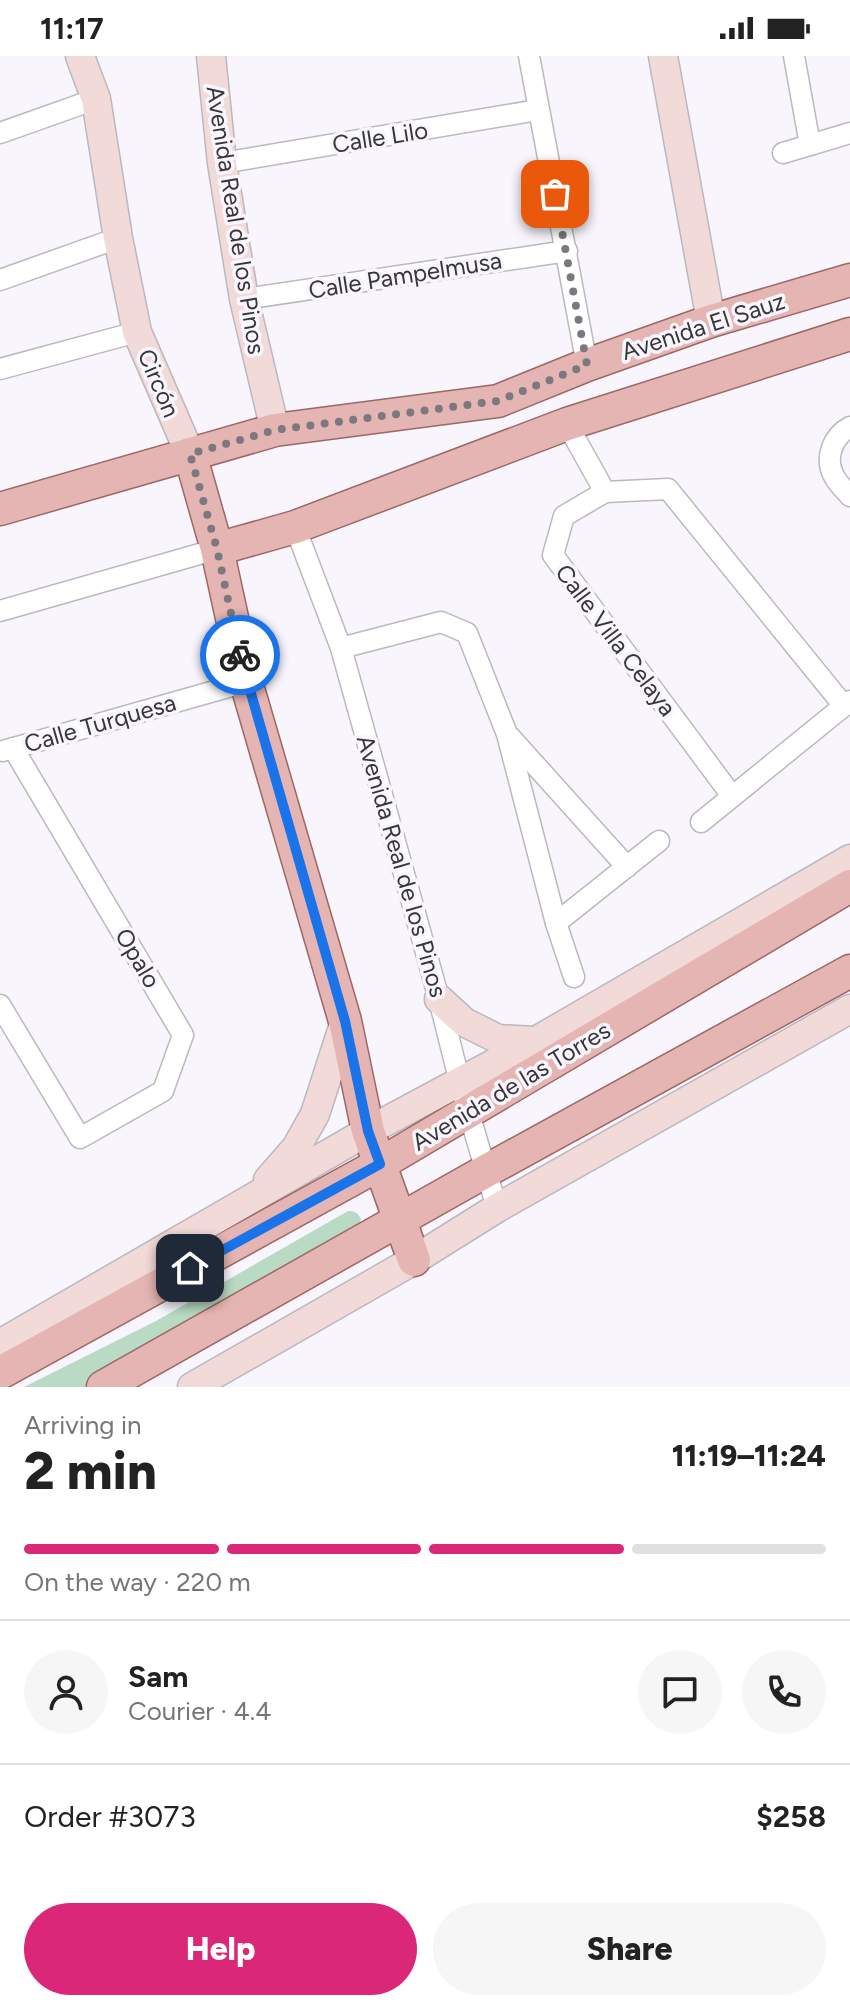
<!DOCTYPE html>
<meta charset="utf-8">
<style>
body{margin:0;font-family:Figtree,sans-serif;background:#f6f6f6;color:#222;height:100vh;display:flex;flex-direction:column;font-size:30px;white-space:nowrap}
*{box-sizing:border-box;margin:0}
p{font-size:26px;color:#767676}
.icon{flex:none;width:44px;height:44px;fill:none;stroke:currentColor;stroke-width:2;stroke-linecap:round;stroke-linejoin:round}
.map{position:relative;height:1331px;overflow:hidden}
.details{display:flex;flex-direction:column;background:#fff;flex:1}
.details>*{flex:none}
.pin{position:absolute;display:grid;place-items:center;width:68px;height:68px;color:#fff;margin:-34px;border-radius:16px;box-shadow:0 4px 12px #0006}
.courier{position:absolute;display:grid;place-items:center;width:80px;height:80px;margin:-40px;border:6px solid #1a73e8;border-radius:50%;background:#fff;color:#222;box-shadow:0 2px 10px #0007}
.head em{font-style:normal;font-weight:800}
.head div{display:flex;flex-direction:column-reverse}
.head{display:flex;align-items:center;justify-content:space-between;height:136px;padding:0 24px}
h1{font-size:52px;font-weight:800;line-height:60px}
.bar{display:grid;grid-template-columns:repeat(4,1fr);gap:12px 8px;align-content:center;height:96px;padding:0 24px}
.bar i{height:10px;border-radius:6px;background:#e0e0e0}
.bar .selected{background:#db2777}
.bar p{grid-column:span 4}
.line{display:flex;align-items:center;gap:20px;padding:0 24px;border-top:2px solid #e0e0e0}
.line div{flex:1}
.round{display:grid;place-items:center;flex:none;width:84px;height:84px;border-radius:42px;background:#f6f6f6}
.primary-button{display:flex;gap:16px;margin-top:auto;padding:16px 24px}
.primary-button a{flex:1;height:92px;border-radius:48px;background:#db2777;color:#fff;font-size:32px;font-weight:800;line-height:92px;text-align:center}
.primary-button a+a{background:#f6f6f6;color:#222}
.status{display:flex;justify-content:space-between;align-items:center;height:56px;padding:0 40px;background:#fff;direction:ltr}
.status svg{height:22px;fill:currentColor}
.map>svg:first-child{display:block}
.green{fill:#b9dac5}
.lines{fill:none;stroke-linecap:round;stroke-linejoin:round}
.street-casing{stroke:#bbb8bf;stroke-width:23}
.secondary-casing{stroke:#bbb8bf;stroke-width:31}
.primary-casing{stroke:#9c6866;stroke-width:35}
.street{stroke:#fff;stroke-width:20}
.secondary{stroke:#f2dad8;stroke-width:28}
.primary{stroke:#e4b5b2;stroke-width:32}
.done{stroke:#7b797e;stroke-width:8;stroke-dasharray:0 14.4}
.route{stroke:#1a73e8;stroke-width:10}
.labels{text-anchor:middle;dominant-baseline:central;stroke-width:7;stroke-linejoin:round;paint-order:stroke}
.street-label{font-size:24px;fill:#373639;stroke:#f8f5fd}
</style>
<div class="status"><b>11:17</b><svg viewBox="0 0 49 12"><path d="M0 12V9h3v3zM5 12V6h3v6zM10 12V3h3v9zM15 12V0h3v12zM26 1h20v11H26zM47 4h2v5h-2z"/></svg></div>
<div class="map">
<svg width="850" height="1331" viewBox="0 0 850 1331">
<rect width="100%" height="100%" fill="#f8f5fd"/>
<!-- green -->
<path class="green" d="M 348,1155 C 355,1155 358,1157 361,1163 L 358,1171 L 85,1331 L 24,1331 L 156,1265 Z"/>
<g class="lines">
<defs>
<g id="street">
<path d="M 529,0 L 587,309"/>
<path d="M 794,0 L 810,89"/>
<path d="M 0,77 L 96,43"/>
<path d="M 783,97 L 850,77"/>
<path d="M 222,107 L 538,54"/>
<path d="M 0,224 L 118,182"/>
<path d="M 244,243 L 567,195"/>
<path d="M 0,313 L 137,276"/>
<path d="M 567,368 L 605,436"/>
<path d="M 850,371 C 833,380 824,402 834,420 C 837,427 845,434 850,440"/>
<path d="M 295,471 L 341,592 L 439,943 L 460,1027 L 497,1152"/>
<path d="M 0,555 L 217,493"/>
<path d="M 341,592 L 441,566 L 467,577 L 507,678 L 556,867 L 574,921"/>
<path d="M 510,681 L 627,811"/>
<path d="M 3,695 L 246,626"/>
<path d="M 732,740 L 553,499 L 564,460 L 605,436 L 668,433 L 844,650"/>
<path d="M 701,766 L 850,645"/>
<path d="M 556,867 L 659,785"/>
<path d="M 0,949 L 80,1082 L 163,1035 L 183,979 L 13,692"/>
</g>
<g id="secondary">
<path d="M 80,0 L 96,43 L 118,182 L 137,276 L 190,398"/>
<path d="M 211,0 L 222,107 L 244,243 L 275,374"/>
<path d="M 663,0 L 711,265"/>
<path d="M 439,943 L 464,966 L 498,983 L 535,985"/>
<path d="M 268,1124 L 296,1092 L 315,1058 L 345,965"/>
<path d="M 0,1288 L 368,1075 L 536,985 L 850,803"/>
<path d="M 192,1331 L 414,1204 L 497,1152 L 850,953"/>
</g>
<g id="primary">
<path d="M 190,398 L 217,493 L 246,626 L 345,965 L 368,1075 L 414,1204"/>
<path d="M 0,453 L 275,374 L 498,345 L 587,309 L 711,265 L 850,224"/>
<path d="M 217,493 L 295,471 L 567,368 L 850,278"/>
<path d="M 0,1317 L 380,1108 L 850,830"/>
<path d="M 103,1331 L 486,1115 L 850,915"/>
</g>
</defs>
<!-- street casing -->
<use href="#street" class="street-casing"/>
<!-- secondary casing -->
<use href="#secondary" class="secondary-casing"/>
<!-- primary casing -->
<use href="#primary" class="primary-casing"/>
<!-- street -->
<use href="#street" class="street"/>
<!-- secondary -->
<use href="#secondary" class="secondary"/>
<!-- primary -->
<use href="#primary" class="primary"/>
</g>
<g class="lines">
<!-- done -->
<path class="done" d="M 240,599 L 217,493 L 190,398 L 275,374 L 498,345 L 587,309 L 555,138"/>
<!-- route -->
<path class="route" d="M 190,1212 L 380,1108 L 368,1075 L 345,965 L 240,599"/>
</g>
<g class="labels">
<!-- street labels -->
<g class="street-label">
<text transform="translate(380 81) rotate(-9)">Calle Lilo</text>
<text transform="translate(236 164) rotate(81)">Avenida Real de los Pinos</text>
<text transform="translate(405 219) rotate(-9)">Calle Pampelmusa</text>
<text transform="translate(703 270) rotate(-18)">Avenida El Sauz</text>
<text transform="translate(159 327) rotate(67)">Circón</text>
<text transform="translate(616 584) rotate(53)">Calle Villa Celaya</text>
<text transform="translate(100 667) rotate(-16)">Calle Turquesa</text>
<text transform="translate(402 810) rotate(74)">Avenida Real de los Pinos</text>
<text transform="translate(138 902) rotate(59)">Opalo</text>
<text transform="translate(511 1030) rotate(-31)">Avenida de las Torres</text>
</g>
</g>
</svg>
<div class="pin" style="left:555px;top:138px;background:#ea580c"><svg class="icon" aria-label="bag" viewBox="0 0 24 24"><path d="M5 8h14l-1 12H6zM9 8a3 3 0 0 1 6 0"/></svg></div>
<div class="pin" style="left:190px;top:1212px;background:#1f2937"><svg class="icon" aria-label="home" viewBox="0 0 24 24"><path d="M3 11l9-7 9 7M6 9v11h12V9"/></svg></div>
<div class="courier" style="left:240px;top:599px"><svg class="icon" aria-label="bike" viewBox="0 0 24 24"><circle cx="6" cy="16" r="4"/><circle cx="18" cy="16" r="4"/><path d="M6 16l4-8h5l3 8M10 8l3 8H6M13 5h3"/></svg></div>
</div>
<section class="details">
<div class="head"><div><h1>2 min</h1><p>Arriving in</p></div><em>11:19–11:24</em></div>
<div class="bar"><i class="selected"></i><i class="selected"></i><i class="selected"></i><i></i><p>On the way · 220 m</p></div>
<div class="line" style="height:144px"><a class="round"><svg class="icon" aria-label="person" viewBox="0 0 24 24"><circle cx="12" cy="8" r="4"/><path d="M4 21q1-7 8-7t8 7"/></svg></a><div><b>Sam</b><p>Courier · 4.4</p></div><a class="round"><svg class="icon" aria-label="chat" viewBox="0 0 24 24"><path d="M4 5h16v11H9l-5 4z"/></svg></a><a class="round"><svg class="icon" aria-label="phone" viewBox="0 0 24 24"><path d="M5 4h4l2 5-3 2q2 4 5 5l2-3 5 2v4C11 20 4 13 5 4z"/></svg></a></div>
<div class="line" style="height:104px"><div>Order #3073</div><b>$258</b></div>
<div class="primary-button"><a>Help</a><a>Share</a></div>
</section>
